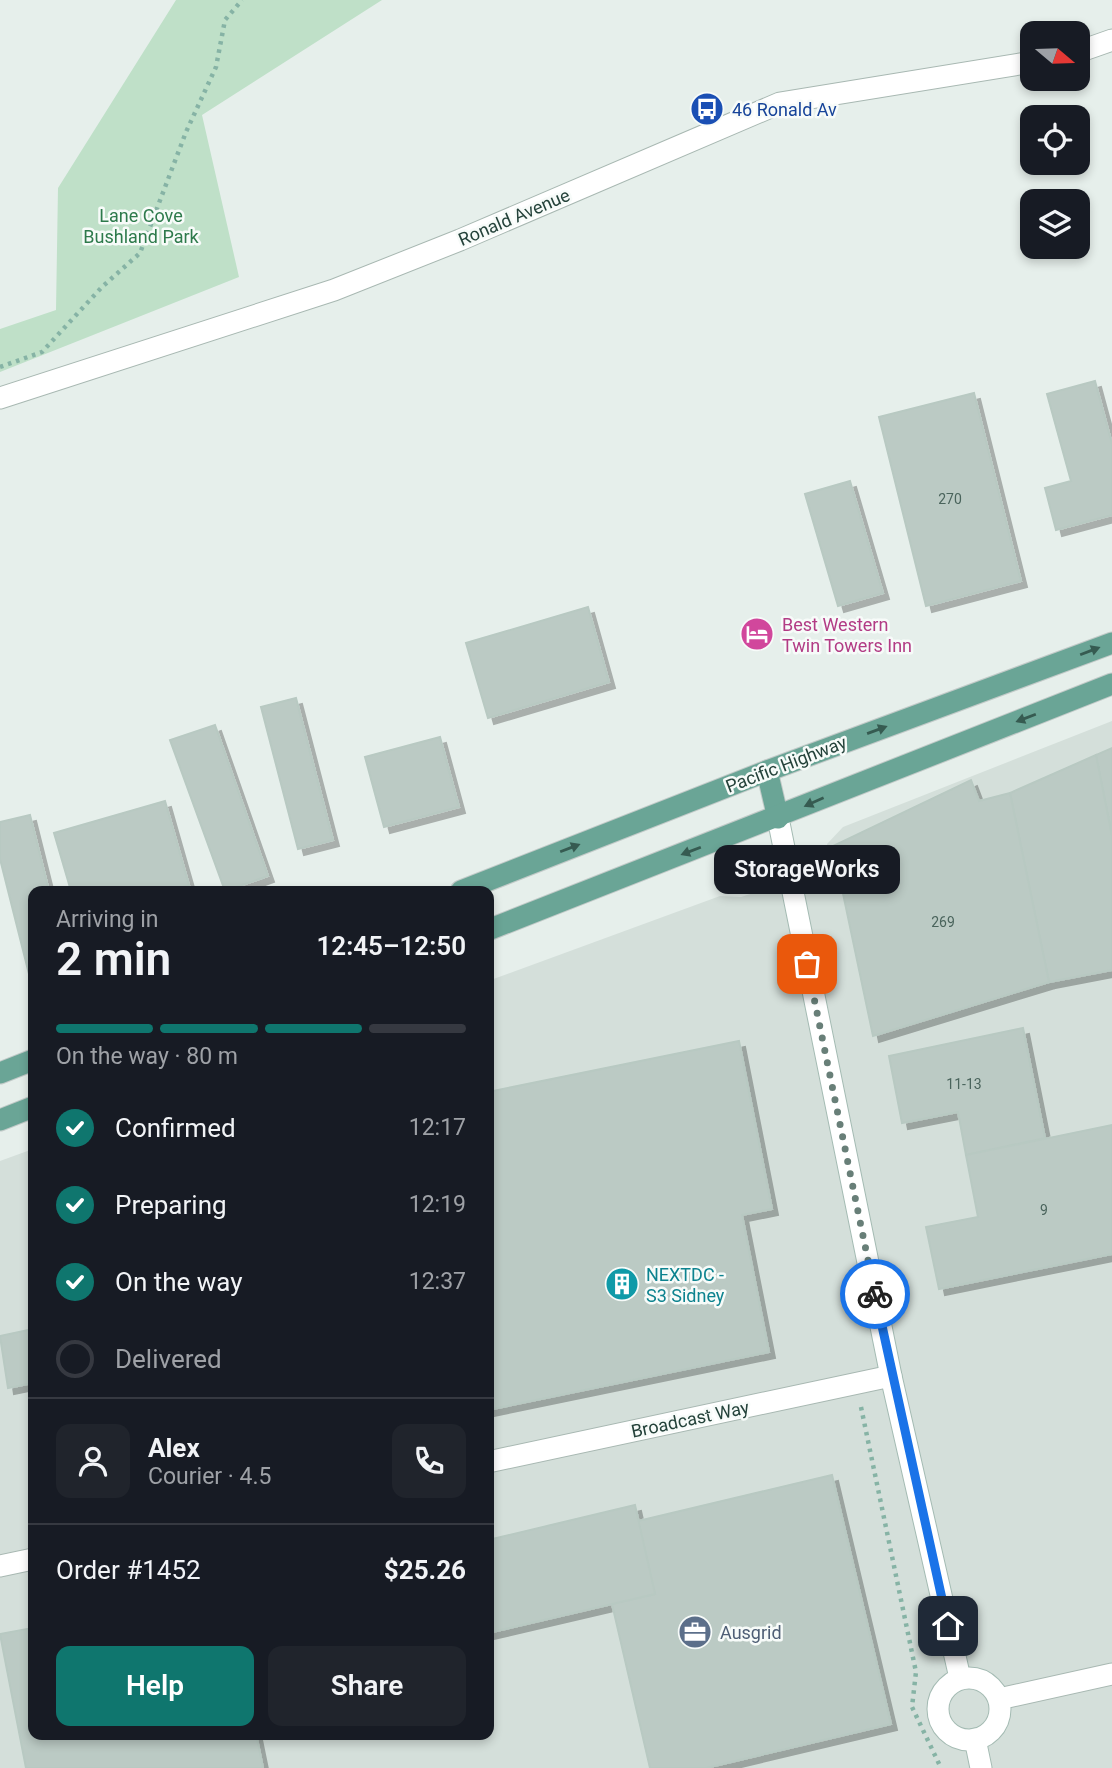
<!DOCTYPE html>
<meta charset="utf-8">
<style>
body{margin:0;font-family:Roboto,sans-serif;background:#20242c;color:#f1f3f6;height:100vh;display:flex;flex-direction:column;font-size:26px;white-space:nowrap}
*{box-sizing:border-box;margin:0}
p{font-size:23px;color:#9ea1a6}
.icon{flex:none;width:38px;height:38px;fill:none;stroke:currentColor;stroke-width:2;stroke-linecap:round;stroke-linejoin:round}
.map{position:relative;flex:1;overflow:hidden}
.sheet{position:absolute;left:28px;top:886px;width:466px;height:854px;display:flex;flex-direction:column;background:#171b24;border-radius:14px;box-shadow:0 4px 10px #0003}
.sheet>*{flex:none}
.needle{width:46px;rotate:109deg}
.controls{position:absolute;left:1020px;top:21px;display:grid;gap:14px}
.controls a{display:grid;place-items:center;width:70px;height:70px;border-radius:14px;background:#171b24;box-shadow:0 4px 10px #0003;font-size:35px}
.pin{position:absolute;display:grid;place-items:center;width:60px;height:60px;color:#fff;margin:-30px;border-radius:14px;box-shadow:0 4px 10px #0006}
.courier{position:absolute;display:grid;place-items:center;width:70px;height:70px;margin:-35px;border:5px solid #1a73e8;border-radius:50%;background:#fff;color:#222;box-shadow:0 2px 9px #0007}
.bubble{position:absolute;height:49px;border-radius:14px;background:#171b24;box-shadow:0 4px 10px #0003;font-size:23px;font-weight:600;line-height:49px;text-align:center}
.headline em{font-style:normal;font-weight:600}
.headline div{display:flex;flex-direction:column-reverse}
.headline{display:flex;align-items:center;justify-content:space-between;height:119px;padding:0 28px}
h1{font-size:46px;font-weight:600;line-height:52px}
.bar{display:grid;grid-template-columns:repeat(4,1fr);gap:10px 7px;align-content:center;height:84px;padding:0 28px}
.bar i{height:9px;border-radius:5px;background:#363941}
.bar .on{background:#0f766e}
.bar p{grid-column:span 4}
.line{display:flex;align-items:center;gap:18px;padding:0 28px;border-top:2px solid #363941}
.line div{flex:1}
.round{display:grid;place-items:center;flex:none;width:74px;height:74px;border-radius:14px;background:#20242c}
ol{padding:0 28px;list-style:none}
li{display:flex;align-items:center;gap:21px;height:77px}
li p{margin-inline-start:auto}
li .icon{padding:7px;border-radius:50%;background:#0f766e;color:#fff;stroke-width:4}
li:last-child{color:#9ea1a6}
li i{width:38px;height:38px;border:4px solid #363941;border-radius:50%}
.cta{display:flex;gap:14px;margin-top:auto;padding:14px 28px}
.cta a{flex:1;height:80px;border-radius:14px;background:#0f766e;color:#fff;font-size:28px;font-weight:600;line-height:80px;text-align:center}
.cta a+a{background:#20242c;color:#f1f3f6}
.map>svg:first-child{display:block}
.built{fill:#d4dfda}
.green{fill:#bfe0c8}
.building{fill:#bbcac4;stroke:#b8c9c2;stroke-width:2;filter:url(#shadow)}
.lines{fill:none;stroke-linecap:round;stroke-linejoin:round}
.street-casing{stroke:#a8b8b2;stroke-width:23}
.secondary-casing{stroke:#a4bbb3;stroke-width:23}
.primary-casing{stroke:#c2cac8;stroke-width:23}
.path{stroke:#86b3a5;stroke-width:4.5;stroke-dasharray:3.5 5;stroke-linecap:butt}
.street{stroke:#fff;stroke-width:21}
.secondary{stroke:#fff;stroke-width:21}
.primary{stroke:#6aa596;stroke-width:21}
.oneway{fill:#365b51}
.done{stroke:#687f78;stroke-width:7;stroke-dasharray:0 12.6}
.route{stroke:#1a73e8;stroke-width:9}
.labels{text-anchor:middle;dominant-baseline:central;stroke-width:5;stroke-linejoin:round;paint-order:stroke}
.number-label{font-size:14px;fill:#4a645c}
.transit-label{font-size:18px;fill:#164399;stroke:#f7fbf9;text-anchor:start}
.park-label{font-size:18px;fill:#2d7a4b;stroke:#f7fbf9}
.street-label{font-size:18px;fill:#24423a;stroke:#f7fbf9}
.hotel-label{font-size:18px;fill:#b23c85;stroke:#f7fbf9;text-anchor:start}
.culture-label{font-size:18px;fill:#0d838f;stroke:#f7fbf9;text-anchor:start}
.service-label{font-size:18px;fill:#4e5e75;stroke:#f7fbf9;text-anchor:start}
</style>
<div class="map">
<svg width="1112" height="1768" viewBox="0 0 1112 1768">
<defs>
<filter id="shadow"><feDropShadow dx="6" dy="6" stdDeviation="0" flood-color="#0004"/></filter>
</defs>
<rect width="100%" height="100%" fill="#e6efeb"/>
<!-- built -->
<path class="built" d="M 1112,721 L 1112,1768 L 0,1768 L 0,1161 L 33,1149 L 33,1734 L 488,1734 L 488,981 L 720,896 L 741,897 L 833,867 L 827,844 L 843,827 Z"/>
<!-- green -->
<path class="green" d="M 176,0 L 382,0 L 202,115 L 239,277 L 0,372 L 0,329 L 56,310 L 58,188 Z"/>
<!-- building -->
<g class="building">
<path d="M 1095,381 L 1112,444 L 1112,515 L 1056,530 L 1045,488 L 1071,481 L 1047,394 Z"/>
<path d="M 974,393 L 1021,581 L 926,606 L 879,417 Z"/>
<path d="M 850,481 L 883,593 L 838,606 L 805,494 Z"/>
<path d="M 588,607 L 609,682 L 488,718 L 466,643 Z"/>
<path d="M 296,698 L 333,840 L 298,849 L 261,707 Z"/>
<path d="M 215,725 L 268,876 L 225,891 L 170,740 Z"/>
<path d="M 440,737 L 459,807 L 384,827 L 365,757 Z"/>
<path d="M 1112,748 L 1112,836 L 1096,755 Z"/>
<path d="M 1096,755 L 1112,836 L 1112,970 L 1049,982 L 1010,793 Z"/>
<path d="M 971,780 L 979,801 L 1010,793 L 1049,982 L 873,1036 L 833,846 Z"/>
<path d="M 165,801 L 189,885 L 169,891 L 71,891 L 54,833 Z"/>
<path d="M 30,815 L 49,891 L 33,891 L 33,973 L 29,974 L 0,859 L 0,822 Z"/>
<path d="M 1023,1028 L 1045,1138 L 966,1155 L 958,1112 L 902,1123 L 889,1056 Z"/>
<path d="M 739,1041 L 772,1209 L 742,1215 L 769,1352 L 488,1410 L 488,1092 Z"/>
<path d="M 1112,1125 L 1112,1254 L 939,1289 L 926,1227 L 978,1217 L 966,1155 Z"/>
<path d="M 33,1329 L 33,1383 L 8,1388 L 0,1336 Z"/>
<path d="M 832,1475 L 891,1724 L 706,1768 L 650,1768 L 612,1604 L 655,1594 L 638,1521 Z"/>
<path d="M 635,1505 L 655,1594 L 488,1633 L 488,1540 Z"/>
<path d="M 33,1628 L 33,1734 L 256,1734 L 263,1768 L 26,1768 L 0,1634 Z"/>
</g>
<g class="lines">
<defs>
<g id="street">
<path d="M 1078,52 L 1112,40"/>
<path d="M 0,398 L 334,290 L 460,240 L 780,103 L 1032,62"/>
<path d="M 488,1462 L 891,1376"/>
<path d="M 0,1566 L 33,1559"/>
<path d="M 999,1699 L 1112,1674"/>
</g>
<g id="secondary">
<path d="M 778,818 L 891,1376 L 960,1678"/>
<circle cx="969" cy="1709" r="31"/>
<path d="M 975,1739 L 981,1768"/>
</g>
<g id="primary">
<path d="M 767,771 L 778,818"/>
<path d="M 461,891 L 767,771 L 1112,643"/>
<path d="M 488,930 L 1112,684"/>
<path d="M 0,1073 L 33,1060"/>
<path d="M 0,1120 L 33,1107"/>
</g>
</defs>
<!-- street casing -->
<use href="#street" class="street-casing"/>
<!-- secondary casing -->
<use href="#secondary" class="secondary-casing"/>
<!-- primary casing -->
<use href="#primary" class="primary-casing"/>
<!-- path -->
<g class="path">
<path d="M 0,367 L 42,352 L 102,287 L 140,253 L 186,132 L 216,67 L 225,20 L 242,0"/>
<path d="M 724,866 L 740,865"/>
<path d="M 861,1407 L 916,1672 L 912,1707 L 941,1768"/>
</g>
<!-- street -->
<use href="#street" class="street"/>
<!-- secondary -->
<use href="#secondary" class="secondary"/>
<!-- primary -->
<use href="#primary" class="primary"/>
</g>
<!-- one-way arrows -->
<defs><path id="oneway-solid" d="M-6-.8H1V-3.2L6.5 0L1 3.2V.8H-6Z" transform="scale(1.75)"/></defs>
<g class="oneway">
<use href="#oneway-solid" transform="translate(1090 651) rotate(-21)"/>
<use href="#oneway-solid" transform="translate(1026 718) rotate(159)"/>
<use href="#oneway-solid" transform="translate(877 730) rotate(-20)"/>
<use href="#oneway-solid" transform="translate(814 802) rotate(156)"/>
<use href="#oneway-solid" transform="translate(570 848) rotate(-21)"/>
<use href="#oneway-solid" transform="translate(691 851) rotate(159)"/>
</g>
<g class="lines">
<!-- done -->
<path class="done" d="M 807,964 L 875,1294"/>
<!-- route -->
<path class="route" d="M 875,1294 L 948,1626"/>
</g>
<!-- icons -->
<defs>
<symbol id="bus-disc" viewBox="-11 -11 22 22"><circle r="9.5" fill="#1a4fb4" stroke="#f7fbf9"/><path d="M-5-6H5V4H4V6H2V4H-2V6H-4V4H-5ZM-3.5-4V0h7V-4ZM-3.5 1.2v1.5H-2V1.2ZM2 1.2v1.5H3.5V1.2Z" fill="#fff"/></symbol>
<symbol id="hotel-disc" viewBox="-11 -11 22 22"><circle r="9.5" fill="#d1479c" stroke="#f7fbf9"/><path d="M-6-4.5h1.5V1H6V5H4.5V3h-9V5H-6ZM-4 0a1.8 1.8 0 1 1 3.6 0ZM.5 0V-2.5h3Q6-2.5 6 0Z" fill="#fff"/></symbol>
<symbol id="building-disc" viewBox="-11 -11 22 22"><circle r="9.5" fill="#0f9aa8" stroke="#f7fbf9"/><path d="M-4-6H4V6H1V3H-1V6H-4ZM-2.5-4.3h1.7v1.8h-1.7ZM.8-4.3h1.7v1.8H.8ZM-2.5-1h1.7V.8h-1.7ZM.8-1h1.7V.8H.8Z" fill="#fff"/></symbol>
<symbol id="office-disc" viewBox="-11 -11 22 22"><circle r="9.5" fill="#5c6f8a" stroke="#f7fbf9"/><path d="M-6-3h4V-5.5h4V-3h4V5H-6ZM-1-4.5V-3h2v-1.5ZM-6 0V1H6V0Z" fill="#fff"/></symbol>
</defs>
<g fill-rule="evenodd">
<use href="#bus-disc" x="688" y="90" width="38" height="38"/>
<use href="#hotel-disc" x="738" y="615" width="38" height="38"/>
<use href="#building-disc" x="603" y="1265" width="38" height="38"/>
<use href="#office-disc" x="676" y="1613" width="38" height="38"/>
</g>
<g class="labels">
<!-- number labels -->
<g class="number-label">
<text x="950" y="499">270</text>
<text x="943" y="922">269</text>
<text x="964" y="1084">11-13</text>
<text x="1044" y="1210">9</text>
</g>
<!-- transit labels -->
<g class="transit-label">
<text x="732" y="109">46 Ronald Av</text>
</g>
<!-- park labels -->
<g class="park-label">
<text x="141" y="215">Lane Cove<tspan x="141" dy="21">Bushland Park</tspan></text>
</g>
<!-- street labels -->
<g class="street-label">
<text transform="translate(514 217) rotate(-23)">Ronald Avenue</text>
<text transform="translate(786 764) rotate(-21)">Pacific Highway</text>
<text transform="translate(690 1419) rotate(-12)">Broadcast Way</text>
</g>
<!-- hotel labels -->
<g class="hotel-label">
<text x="782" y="624">Best Western<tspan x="782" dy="21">Twin Towers Inn</tspan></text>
</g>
<!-- culture labels -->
<g class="culture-label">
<text x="646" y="1274">NEXTDC -<tspan x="646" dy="21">S3 Sidney</tspan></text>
</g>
<!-- service labels -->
<g class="service-label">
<text x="720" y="1632">Ausgrid</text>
</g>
</g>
</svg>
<div class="controls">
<a><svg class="needle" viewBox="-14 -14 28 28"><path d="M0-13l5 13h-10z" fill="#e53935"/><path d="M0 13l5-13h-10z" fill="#9ea1a6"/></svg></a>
<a><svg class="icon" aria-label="locate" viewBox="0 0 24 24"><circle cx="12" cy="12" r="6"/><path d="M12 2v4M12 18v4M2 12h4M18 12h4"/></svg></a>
<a><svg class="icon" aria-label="layers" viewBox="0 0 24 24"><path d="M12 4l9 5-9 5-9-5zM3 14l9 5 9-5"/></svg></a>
</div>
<div class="pin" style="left:807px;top:964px;background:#ea580c"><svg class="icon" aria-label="bag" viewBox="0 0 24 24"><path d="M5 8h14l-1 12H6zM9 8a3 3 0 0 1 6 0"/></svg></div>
<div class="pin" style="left:948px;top:1626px;background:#1f2937"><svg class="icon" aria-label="home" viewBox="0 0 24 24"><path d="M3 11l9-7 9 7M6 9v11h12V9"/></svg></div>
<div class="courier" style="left:875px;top:1294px"><svg class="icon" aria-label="bike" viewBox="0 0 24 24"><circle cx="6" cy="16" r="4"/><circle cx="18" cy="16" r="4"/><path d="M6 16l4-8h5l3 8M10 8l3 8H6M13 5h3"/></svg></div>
<div class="bubble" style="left:714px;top:845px;width:186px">StorageWorks</div>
<section class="sheet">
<div class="headline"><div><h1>2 min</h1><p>Arriving in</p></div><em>12:45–12:50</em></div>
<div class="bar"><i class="on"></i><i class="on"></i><i class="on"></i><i></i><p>On the way · 80 m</p></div>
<ol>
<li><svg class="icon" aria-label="check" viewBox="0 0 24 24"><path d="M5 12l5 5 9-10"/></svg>Confirmed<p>12:17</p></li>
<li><svg class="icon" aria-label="check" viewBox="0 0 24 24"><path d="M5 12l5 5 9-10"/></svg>Preparing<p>12:19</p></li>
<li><svg class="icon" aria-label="check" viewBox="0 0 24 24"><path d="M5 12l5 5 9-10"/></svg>On the way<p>12:37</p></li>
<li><i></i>Delivered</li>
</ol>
<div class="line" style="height:126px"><a class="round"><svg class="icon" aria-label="person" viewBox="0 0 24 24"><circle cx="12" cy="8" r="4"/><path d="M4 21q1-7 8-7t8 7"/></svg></a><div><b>Alex</b><p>Courier · 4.5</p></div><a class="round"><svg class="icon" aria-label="phone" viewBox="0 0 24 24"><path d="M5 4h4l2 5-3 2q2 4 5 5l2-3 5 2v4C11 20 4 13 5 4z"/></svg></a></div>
<div class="line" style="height:91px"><div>Order #1452</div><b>$25.26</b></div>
<div class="cta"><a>Help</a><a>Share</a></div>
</section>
</div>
